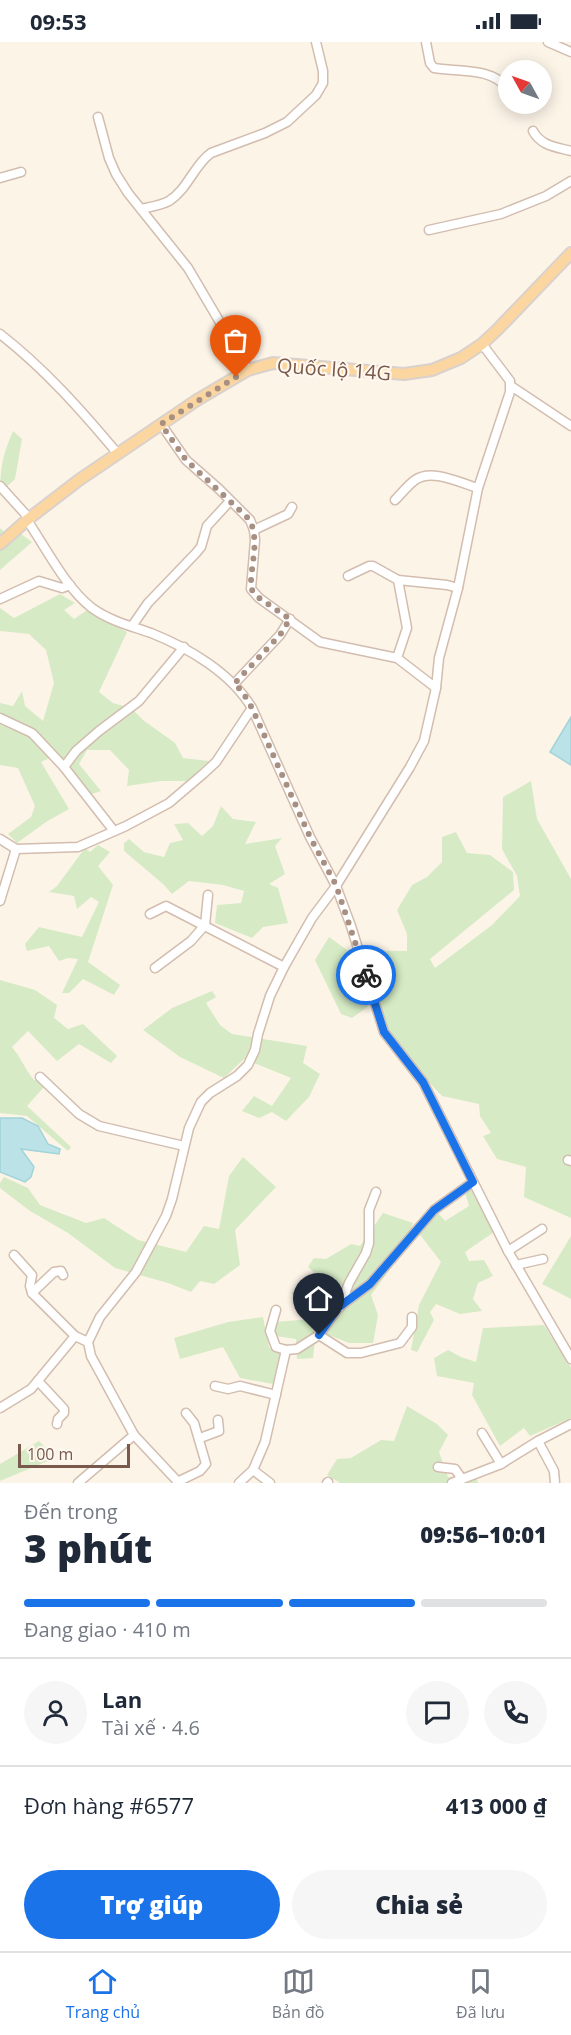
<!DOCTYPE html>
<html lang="vi">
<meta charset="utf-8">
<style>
body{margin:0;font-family:"Open Sans",sans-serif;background:#f6f6f7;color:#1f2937;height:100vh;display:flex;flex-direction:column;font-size:22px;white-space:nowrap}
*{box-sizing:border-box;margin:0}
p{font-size:20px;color:#747a83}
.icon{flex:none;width:33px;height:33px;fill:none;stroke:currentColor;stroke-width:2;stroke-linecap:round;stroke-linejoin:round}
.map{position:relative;height:1441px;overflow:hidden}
.details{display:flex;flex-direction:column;background:#fff;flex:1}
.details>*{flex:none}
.needle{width:39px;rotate:310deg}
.buttons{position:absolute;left:498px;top:18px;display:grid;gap:12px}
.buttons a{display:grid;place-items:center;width:54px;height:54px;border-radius:50%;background:#fff;box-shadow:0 3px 15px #0003;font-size:30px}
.scale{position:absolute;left:18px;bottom:15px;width:112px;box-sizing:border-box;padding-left:6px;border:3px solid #78594b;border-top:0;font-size:16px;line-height:21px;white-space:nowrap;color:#78594b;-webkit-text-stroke:4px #fff8ef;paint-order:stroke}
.pin{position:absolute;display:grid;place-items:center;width:51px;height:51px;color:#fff;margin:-62px -26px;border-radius:50% 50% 50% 0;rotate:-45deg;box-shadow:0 0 6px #0007}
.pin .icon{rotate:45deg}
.courier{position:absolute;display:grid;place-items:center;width:60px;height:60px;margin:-30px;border:4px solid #1a73e8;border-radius:50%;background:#fff;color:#222;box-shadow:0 2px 8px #0007}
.overview em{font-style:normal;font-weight:800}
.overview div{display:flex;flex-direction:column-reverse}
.overview{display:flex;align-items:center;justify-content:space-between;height:102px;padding:0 24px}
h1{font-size:39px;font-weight:800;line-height:45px}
.bar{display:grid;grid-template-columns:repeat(4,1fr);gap:9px 6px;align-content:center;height:72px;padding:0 24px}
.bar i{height:8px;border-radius:4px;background:#e0e1e3}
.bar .selected{background:#1a73e8}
.bar p{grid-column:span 4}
.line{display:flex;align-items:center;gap:15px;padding:0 24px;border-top:2px solid #e0e1e3}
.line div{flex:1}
.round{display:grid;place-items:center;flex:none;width:63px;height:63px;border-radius:32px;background:#f6f6f7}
.cta{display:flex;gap:12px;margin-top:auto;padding:12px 24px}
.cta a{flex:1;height:69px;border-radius:36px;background:#1a73e8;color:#fff;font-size:24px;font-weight:800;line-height:69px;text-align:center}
.cta a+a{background:#f6f6f7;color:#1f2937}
.status{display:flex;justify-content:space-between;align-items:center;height:42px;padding:0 30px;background:#fff;direction:ltr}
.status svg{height:16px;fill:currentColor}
.menu{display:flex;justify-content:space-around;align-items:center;height:84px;border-top:2px solid #e0e1e3;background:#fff;font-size:16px;color:#747a83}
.menu a{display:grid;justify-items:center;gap:3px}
.menu .selected{color:#1a73e8}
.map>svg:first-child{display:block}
.green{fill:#d6ebc5}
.water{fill:#bbe3e7;stroke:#a1d3d9;stroke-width:1.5}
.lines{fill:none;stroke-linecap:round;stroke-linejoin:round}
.minor-casing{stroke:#d2bdaf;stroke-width:11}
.major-casing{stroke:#d9d1cd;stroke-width:14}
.minor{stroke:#fff;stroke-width:8}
.major{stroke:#fcd6a0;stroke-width:10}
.done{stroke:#a78f82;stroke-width:6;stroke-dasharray:0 10.8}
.route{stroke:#1a73e8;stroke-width:8}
.labels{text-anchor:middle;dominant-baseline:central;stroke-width:4.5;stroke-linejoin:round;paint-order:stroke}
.street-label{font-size:20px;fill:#78594b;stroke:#fff8ef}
</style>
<div class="status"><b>09:53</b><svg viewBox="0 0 49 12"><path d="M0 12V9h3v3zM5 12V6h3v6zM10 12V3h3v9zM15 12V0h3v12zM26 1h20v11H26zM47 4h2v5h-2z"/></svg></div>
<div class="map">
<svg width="571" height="1441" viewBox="0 0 571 1441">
<rect width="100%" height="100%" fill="#fdf4e8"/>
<!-- green -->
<g class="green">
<path d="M 13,389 L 22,397 L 15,437 L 0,451 C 0,426 3,412 13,389 Z"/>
<path d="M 0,486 L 13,498 L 21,492 L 32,500 L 0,528 Z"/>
<path d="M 60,552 L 75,561 L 64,568 L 74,577 L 87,568 L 127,590 L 99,650 L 113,661 L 131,666 L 143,678 L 175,701 L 183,716 L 209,719 L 187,739 L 161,739 L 127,744 L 129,728 L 110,708 L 87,708 L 79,722 L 101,749 L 89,753 L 56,713 L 41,720 L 69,767 L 46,780 L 17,801 L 8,792 L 31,775 L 35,764 L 18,726 L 0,723 L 0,661 L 13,664 L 22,649 L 25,664 L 43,679 L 54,641 L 46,608 L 29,592 L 0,589 L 0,566 L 14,576 Z"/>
<path d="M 531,739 L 537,777 L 571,837 L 571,1176 L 524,1155 L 526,1125 L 497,1117 L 483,1094 L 491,1091 L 480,1074 L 479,1062 L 442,1054 L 391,1001 L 377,958 L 352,976 L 341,972 L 315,918 L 329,895 L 347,908 L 407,909 L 407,892 L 397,868 L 412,843 L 427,835 L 442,820 L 442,795 L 456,790 L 467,811 L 490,813 L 513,830 L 514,848 L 430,917 L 435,926 L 492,883 L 520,854 L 517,834 L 502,807 L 503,755 Z"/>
<path d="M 221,764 L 233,777 L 256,780 L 245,802 L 282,796 L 275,804 L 285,832 L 269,842 L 278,846 L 288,881 L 263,885 L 252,896 L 215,881 L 217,863 L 241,861 L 244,849 L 223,843 L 189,839 L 172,852 L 163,842 L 124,809 L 124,801 L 129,797 L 144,810 L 164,815 L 170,801 L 183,798 L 174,782 L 188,781 L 202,794 L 213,784 Z"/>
<path d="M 98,803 L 110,810 L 98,824 L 113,843 L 88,920 L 120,943 L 114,953 L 83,937 L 69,951 L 62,951 L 78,917 L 68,916 L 59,919 L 49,904 L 27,909 L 25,902 L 39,885 L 82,895 L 99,860 L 91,855 L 77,867 L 74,854 L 49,850 L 57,844 L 85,806 L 90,810 Z"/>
<path d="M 0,938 L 35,948 L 57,963 L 54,976 L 68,987 L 83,982 L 117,1014 L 111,1021 L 79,1002 L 57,1019 L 28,989 L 12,1005 C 21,1016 25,1027 34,1038 L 51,1037 L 27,1064 L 71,1105 L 68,1109 L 27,1074 L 0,1071 Z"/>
<path d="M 212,949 L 216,955 L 206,961 L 220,983 L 232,992 L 307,1004 L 303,1021 L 320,1032 L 309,1055 L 286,1079 L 272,1070 L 259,1076 L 242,1069 L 254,1054 L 272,1064 L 291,1036 L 244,1017 L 224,1036 L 180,1015 L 143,988 L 172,966 Z"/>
<path d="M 243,1115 L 276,1145 L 235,1188 L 240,1223 L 214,1242 L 200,1239 L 191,1250 L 168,1241 L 115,1226 L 68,1191 L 30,1169 L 0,1146 L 0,1141 L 4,1135 L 28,1146 L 40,1163 L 86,1181 L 104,1176 L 138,1198 L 186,1210 L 204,1184 L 219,1187 L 229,1134 Z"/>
<path d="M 467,1140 L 494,1190 L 465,1210 L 469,1219 L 484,1218 L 493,1234 L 478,1241 L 473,1257 L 482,1269 L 460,1272 L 436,1262 L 430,1270 L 434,1278 L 417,1310 L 411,1308 L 419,1263 L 441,1220 L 418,1190 L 438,1171 L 445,1179 L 469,1164 L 463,1143 Z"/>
<path d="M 383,1171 L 413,1181 L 404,1208 L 371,1253 L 378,1273 L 373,1301 L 349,1301 L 316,1288 L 313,1316 L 297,1317 L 296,1297 L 276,1294 L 275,1280 L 312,1277 L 316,1259 L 291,1251 L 316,1232 L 308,1225 L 314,1216 L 326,1217 L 351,1202 L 360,1204 Z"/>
<path d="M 571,1194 L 571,1257 L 542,1242 Z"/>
<path d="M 263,1275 L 269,1305 L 280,1312 L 273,1342 L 240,1336 L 223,1305 L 180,1317 L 174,1296 L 228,1280 Z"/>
<path d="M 544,1283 L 571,1325 L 571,1376 L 530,1394 L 524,1386 L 500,1404 L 472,1353 L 474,1341 L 437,1334 L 434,1316 L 448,1308 L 461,1315 L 476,1320 L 483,1286 Z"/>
<path d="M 407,1364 L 437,1382 L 448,1393 L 439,1410 L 448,1435 L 477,1437 L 478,1441 L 340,1441 L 327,1433 L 337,1417 L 351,1416 L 381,1398 L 394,1399 Z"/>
<path d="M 39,1399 L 55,1416 L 0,1439 L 0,1422 Z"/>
</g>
<!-- water -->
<g class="water">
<path d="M 571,675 L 571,723 L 550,710 Z"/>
<path d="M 0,1076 L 22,1076 L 38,1084 L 48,1102 L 60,1107 L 59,1112 L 21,1107 L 34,1125 L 31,1135 L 25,1140 L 0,1130 Z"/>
</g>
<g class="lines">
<defs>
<g id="minor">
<path d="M 426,0 L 430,21 L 434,26 C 459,30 492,25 508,47"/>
<path d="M 548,0 L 571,10"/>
<path d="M 98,75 L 109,116 L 116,132 L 128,151 L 188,226 L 248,328"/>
<path d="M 533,89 C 541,104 556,105 571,109"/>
<path d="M 0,136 L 21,130"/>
<path d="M 141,167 C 150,165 162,163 169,159 C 188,147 194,123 211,111 L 265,91 L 287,80 L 316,53 L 323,41 L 323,29 L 316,0"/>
<path d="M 429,188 L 501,172 L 546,154 L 571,139"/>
<path d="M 0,292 C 45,327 82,369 118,412"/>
<path d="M 511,344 L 571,384"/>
<path d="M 161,382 L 186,418 L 219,447 L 250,478 L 254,488 L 255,498 L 251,547 L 259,556 L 320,600 L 397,616 L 436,646"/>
<path d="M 0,444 L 29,476"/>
<path d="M 395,458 C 401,452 407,444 415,438 C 432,426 460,441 478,446"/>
<path d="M 27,478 C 46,506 66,546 92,566 C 110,579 131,584 151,591 C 189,606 231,631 252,666 L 310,795 L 336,844 L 351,884 L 384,990 L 423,1040 L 508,1209 L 571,1317"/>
<path d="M 254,488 L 288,472 L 292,465"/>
<path d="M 348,534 L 369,524 L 373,524 L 398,538 L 447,543 L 458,546"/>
<path d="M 0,557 L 39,539 L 62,546 L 70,543"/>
<path d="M 132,584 L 148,561 L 196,511 L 201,505 L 207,484 L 230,459"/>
<path d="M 397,616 L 407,586 L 398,538"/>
<path d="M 234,642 L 280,593 L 290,577"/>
<path d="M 0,676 L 32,691 L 64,725 L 76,709 L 99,689 L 139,659 L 184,605"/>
<path d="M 64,725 L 114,789"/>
<path d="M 0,797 L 16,807 L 78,805 L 126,784 L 169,761 L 203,732 L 216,720 L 252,666"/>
<path d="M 0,859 L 16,807"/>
<path d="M 150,872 L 166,864 L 284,925"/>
<path d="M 155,926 L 191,899 L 205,883 L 208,853"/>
<path d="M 40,1035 L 79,1072 L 99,1084 L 184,1104"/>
<path d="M 568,1118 L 571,1119"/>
<path d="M 508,1209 L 542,1187"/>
<path d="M 14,1213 L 32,1233 L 30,1244 L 32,1251 L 75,1294 L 88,1300"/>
<path d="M 516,1223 L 543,1217"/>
<path d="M 32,1251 L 54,1230 L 61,1229 L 63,1233"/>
<path d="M 340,1265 L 349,1241 L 366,1211 L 369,1201 L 369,1168 L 376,1150"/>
<path d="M 276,1268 L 270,1289 L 276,1305 L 286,1308 L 297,1307 L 319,1293 L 339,1265 L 370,1242 L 434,1168 L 473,1140"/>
<path d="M 319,1293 L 347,1311 L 361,1311 L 400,1301 L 412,1285 L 412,1275"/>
<path d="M 38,1339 L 64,1367 L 64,1371 L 58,1377 L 57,1382"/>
<path d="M 215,1344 L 228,1347 L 240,1344 L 276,1353"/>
<path d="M 0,1366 L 31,1347 L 75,1294"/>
<path d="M 482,1391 L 501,1422"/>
<path d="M 134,1393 L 179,1441"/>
<path d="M 200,1396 L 219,1389 L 218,1378"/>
<path d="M 538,1399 L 554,1429 L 555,1441"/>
<path d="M 438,1425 L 455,1427 L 462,1437"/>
<path d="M 253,1428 L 270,1441"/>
<path d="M 177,1440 L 200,1429 L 206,1422 L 194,1381 L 186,1371"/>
<path d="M 78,1441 L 134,1393 L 91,1314 L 88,1300 L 100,1275 L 136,1230 L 166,1174 L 172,1157 L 189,1086 L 201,1060 L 210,1051 L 237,1034 L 248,1023 L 255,1008 L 258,992 L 270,954 L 284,925 L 312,876 L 336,844 L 410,725 L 424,699 L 436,646 L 439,616 L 458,546 L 478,446 L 510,350 L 510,339 L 482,302"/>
<path d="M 239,1441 L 253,1428 L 265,1400 L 286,1308"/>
<path d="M 327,1441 L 328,1440"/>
<path d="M 452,1441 L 501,1422 L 538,1399 L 571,1382"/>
</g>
<path id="major" d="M 0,502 L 27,478 L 79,438 L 197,358 L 248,328 L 273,321 L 404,332 L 432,328 L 461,316 L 482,302 L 497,288 L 571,211"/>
</defs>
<!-- minor casing -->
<use href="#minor" class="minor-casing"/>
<!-- major casing -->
<use href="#major" class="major-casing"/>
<!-- minor -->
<use href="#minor" class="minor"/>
<!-- major -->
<use href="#major" class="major"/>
</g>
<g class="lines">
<!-- done -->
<path class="done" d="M 236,335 L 161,382 L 186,418 L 250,478 C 260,502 250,523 251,547 L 259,556 L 290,577 L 280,593 L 234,642 L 242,649 L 252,666 L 310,795 L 336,843 L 366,933"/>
<!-- route -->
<path class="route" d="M 319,1293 L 339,1265 L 370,1242 L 434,1168 L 473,1140 L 423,1040 L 384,990 L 366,933"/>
</g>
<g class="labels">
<!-- street labels -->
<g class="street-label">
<text transform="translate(334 327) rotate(4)">Quốc lộ 14G</text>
</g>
</g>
</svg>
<div class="buttons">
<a><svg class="needle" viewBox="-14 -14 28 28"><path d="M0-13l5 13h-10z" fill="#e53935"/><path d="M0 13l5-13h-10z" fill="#747a83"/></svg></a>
</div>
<div class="scale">100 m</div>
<div class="pin" style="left:236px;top:335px;background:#ea580c"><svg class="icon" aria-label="bag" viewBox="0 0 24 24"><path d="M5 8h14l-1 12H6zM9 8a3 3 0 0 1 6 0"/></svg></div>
<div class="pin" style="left:319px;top:1293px;background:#1f2937"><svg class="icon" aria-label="home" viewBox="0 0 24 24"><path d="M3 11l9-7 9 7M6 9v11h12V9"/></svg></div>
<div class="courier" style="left:366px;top:933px"><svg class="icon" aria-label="bike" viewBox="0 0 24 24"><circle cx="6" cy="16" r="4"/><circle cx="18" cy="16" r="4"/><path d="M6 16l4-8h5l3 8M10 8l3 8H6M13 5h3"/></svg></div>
</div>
<section class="details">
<div class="overview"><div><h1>3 phút</h1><p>Đến trong</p></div><em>09:56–10:01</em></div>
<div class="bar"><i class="selected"></i><i class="selected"></i><i class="selected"></i><i></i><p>Đang giao · 410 m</p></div>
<div class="line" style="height:108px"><a class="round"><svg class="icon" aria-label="person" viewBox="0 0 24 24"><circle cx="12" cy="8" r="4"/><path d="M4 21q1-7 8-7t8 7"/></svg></a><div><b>Lan</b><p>Tài xế · 4.6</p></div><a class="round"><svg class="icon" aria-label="chat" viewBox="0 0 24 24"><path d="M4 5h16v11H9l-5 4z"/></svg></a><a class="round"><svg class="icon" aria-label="phone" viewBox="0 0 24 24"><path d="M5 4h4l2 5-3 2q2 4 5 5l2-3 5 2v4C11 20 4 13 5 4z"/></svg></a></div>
<div class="line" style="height:78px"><div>Đơn hàng #6577</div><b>413 000 ₫</b></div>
<div class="cta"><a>Trợ giúp</a><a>Chia sẻ</a></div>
</section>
<nav class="menu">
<a class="selected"><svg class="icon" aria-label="home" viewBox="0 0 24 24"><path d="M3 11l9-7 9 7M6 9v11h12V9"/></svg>Trang chủ</a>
<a><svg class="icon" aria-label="map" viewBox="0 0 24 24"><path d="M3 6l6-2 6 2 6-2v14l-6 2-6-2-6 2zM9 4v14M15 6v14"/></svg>Bản đồ</a>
<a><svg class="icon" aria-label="saved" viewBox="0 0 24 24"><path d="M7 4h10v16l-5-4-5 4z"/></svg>Đã lưu</a>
</nav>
